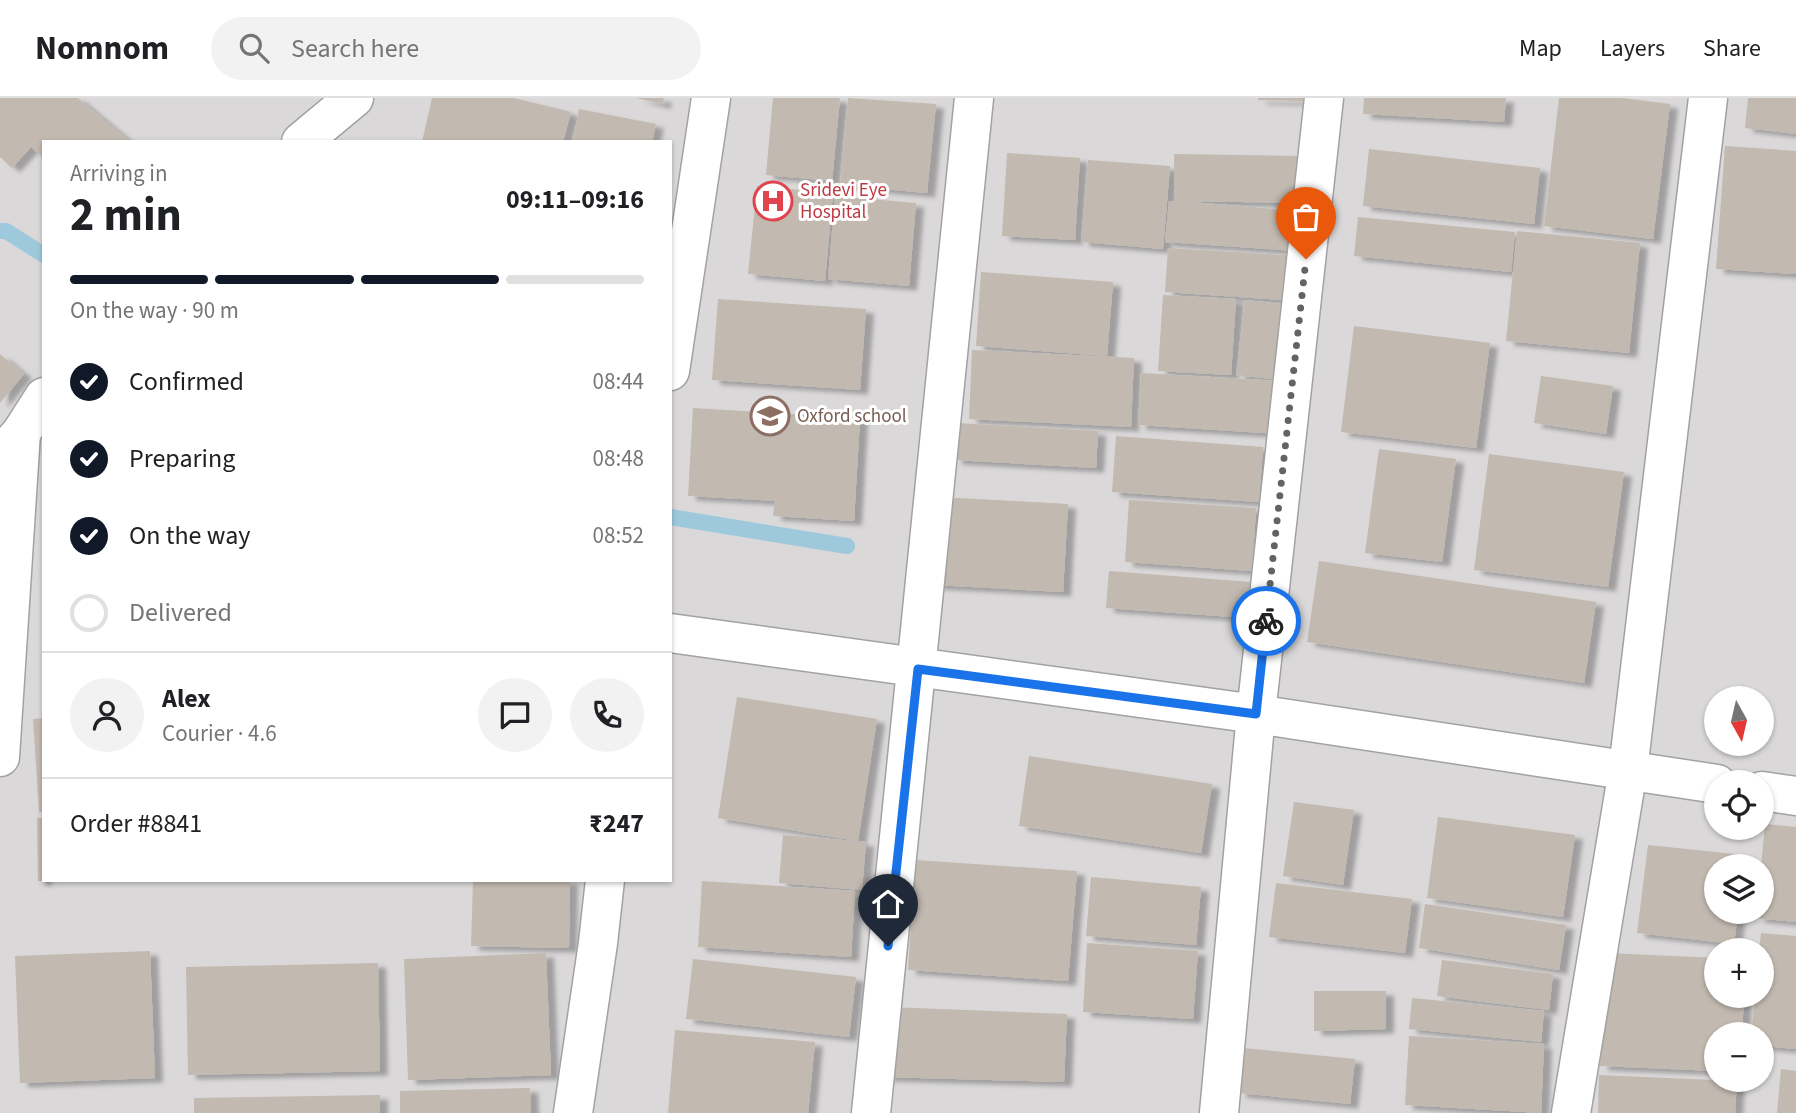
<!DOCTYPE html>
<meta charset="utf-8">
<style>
body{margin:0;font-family:"Source Sans 3",sans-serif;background:#f2f2f2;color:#202124;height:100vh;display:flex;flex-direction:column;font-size:26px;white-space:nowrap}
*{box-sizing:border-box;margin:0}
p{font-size:23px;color:#757577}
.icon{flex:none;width:38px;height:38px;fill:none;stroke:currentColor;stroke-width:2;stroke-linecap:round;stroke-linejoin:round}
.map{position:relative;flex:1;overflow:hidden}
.drawer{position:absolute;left:42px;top:42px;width:630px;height:742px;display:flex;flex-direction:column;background:#fff;border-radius:0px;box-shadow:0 2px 5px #0004}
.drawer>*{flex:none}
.needle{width:46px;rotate:172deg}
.tools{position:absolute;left:1704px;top:588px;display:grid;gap:14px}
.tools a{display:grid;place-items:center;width:70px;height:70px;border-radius:50%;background:#fff;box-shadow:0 2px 5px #0004;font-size:35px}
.pin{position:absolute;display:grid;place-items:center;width:60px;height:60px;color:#fff;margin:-72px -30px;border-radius:50% 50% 50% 0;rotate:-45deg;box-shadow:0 0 7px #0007}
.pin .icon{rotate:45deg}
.courier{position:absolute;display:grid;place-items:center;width:70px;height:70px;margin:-35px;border:5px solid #1a73e8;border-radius:50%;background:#fff;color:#222;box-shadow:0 2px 9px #0007}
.summary em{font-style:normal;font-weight:700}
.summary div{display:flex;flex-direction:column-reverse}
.summary{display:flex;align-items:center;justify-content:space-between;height:119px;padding:0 28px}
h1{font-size:46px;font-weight:700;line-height:52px}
.bar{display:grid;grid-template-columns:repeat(4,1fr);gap:10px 7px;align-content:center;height:84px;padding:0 28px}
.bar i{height:9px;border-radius:5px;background:#e0e0e0}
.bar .selected{background:#111827}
.bar p{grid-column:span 4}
.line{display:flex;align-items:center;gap:18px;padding:0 28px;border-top:2px solid #e0e0e0}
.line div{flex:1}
.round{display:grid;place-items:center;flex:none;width:74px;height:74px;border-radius:37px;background:#f2f2f2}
ol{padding:0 28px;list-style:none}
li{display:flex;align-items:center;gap:21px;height:77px}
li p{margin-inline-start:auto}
li .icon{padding:7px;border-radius:50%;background:#111827;color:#fff;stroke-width:4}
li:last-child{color:#757577}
li i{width:38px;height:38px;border:4px solid #e0e0e0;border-radius:50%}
header{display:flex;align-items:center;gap:42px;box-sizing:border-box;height:98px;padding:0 35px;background:#fff;border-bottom:2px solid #e0e0e0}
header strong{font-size:33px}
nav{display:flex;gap:38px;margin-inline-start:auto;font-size:24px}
.search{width:490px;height:63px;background:#f2f2f2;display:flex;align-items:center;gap:18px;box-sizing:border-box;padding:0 24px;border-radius:38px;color:#757577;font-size:26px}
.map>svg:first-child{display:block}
.residential{fill:#dad8d8;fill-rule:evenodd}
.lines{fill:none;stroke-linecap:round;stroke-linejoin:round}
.stream{stroke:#9ec9dd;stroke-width:16}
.building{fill:#c2b9b0;filter:url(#shadow)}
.minor-casing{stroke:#a2a2a2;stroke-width:41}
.minor{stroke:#fff;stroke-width:38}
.done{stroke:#656360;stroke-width:7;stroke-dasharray:0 12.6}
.route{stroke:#1a73e8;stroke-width:9}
.labels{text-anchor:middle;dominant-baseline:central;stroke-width:6;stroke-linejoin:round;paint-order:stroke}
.health-label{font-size:19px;fill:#be3a42;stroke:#fff;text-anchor:start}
.education-label{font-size:19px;fill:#785e54;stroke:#fff;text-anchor:start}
</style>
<header>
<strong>Nomnom</strong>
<div class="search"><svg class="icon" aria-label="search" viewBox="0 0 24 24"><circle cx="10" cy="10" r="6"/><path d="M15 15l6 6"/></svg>Search here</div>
<nav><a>Map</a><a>Layers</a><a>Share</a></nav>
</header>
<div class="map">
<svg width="1796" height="1015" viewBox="0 0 1796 1015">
<defs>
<filter id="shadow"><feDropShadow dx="8" dy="4.5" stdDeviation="2" flood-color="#0004"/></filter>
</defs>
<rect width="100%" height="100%" fill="#eeeae0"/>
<!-- residential -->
<path class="residential" d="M 0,0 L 1796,0 L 1796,1015 L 0,1015 ZM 44,44 L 670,44 L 670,782 L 44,782 ZM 1717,600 L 1762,600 L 1762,646 L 1717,646 ZM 1717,684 L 1762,684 L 1762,730 L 1717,730 ZM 1717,768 L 1762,768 L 1762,814 L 1717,814 ZM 1717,852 L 1762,852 L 1762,898 L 1717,898 ZM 1717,936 L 1762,936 L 1762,982 L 1717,982 Z"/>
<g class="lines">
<!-- stream -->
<g class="stream">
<path d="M 0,133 L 6,133 L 44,157"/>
<path d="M 670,419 L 847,448"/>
</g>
</g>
<!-- building -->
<g class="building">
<path d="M 0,0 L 78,0 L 130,44 L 44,44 L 44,60 L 31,49 L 12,70 L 0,59 Z"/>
<path d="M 432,0 L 514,0 L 571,14 L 563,44 L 422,44 Z"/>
<path d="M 636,0 L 664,0 L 663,6 Z"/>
<path d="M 773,0 L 840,0 L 832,83 L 766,77 Z"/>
<path d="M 848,0 L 936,6 L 927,95 L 840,87 Z"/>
<path d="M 1258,0 L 1303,0 L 1303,3 L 1258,2 Z"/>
<path d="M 1364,0 L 1506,0 L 1504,24 L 1363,16 Z"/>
<path d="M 1559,0 L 1622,0 L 1670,6 L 1653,141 L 1544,128 Z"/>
<path d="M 1748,0 L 1796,0 L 1796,36 L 1745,30 Z"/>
<path d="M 579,11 L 656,26 L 652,44 L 573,44 Z"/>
<path d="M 1725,48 L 1796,53 L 1796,176 L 1716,171 Z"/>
<path d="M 1369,51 L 1540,70 L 1534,126 L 1363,108 Z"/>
<path d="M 1007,55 L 1080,60 L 1075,142 L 1002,138 Z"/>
<path d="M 1174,56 L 1302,58 L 1302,105 L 1179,103 L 1299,113 L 1296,153 L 1165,144 L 1169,103 L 1174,103 Z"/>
<path d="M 1088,62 L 1170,68 L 1163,151 L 1081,144 Z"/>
<path d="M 757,88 L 833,95 L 825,183 L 748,176 Z"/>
<path d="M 835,98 L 916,105 L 909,188 L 828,181 Z"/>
<path d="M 1358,119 L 1515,134 L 1511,174 L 1354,158 Z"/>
<path d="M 1517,133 L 1640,145 L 1629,255 L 1506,243 Z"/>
<path d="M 1168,150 L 1299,158 L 1296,203 L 1165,194 Z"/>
<path d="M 981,174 L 1113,184 L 1107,258 L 976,248 Z"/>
<path d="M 1163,197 L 1236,201 L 1231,277 L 1158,273 Z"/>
<path d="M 718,201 L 866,211 L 860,292 L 712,282 Z"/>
<path d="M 1245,202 L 1298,208 L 1289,283 L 1236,277 Z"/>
<path d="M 1354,228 L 1490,245 L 1476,350 L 1341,334 Z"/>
<path d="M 972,252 L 1134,260 L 1131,329 L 969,321 Z"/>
<path d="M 0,256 L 24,276 L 0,305 Z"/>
<path d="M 1141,275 L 1282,283 L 1278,336 L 1138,327 Z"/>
<path d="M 1541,278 L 1613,288 L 1606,336 L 1534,325 Z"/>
<path d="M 693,310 L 860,320 L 854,423 L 773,418 L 775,403 L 688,398 Z"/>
<path d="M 956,325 L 1098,333 L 1096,370 L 954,362 Z"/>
<path d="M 1116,338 L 1263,349 L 1259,404 L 1112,394 Z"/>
<path d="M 1379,351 L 1456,361 L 1442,464 L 1365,455 Z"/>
<path d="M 1489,356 L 1624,374 L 1608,489 L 1474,472 Z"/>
<path d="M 939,399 L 1068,406 L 1063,494 L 934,487 Z"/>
<path d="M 1129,402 L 1256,410 L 1252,473 L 1125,464 Z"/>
<path d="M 1319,463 L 1596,504 L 1584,585 L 1307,544 Z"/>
<path d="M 1109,473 L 1250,484 L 1247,520 L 1106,510 Z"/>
<path d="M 737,599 L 877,621 L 858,743 L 718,720 Z"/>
<path d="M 44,620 L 44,714 L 39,714 L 33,621 Z"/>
<path d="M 1029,658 L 1212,686 L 1201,755 L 1019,728 Z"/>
<path d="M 1294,704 L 1354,712 L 1343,787 L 1283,778 Z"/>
<path d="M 1438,719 L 1575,737 L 1563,819 L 1427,800 Z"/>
<path d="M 37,720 L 44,720 L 44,783 L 38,783 Z"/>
<path d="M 1765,726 L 1796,729 L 1796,824 L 1756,820 L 1757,814 L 1762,814 L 1761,768 Z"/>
<path d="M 783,737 L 866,744 L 862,792 L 779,785 Z"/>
<path d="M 1648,747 L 1744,757 L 1743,768 L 1717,768 L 1717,814 L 1738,814 L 1734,846 L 1637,835 Z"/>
<path d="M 915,762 L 1077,773 L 1068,883 L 908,872 Z"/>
<path d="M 1091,779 L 1201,789 L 1196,847 L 1086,838 Z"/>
<path d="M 473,782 L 570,782 L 569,850 L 471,848 Z"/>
<path d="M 702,783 L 855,793 L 851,859 L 698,849 Z"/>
<path d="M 1276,785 L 1412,801 L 1405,855 L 1269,839 Z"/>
<path d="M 1425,806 L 1566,827 L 1559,872 L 1419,850 Z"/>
<path d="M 1761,835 L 1796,838 L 1796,951 L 1762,948 L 1762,936 L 1751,936 L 1755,898 L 1762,898 L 1762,852 L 1759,852 Z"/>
<path d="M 1087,845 L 1198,853 L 1193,921 L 1083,914 Z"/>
<path d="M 150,853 L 155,980 L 20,985 L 15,858 Z"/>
<path d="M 546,855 L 551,977 L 408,982 L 404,861 Z"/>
<path d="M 1606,855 L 1717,860 L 1717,898 L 1744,898 L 1742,936 L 1717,936 L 1717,973 L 1600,968 Z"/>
<path d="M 693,861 L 856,879 L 849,939 L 686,921 Z"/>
<path d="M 1442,862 L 1553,876 L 1549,912 L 1437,898 Z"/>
<path d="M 378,865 L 380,973 L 188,977 L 186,869 Z"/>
<path d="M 1314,893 L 1386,893 L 1386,931 L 1314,933 Z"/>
<path d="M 1412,900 L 1544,913 L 1541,944 L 1409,931 Z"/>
<path d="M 887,909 L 1067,916 L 1064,984 L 884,979 Z"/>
<path d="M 675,932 L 815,944 L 808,1015 L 668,1015 Z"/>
<path d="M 1409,938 L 1544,946 L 1541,1015 L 1405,1007 Z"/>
<path d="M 1243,950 L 1355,961 L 1350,1006 L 1238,995 Z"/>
<path d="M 1781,971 L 1796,973 L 1796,1015 L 1777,1015 Z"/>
<path d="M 1599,977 L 1737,983 L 1735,1015 L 1598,1015 Z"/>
<path d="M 530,990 L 531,1015 L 400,1015 L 400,993 Z"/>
<path d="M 380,997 L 380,1015 L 194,1015 L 194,1000 Z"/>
</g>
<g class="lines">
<defs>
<g id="minor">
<path d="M 301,44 L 354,0"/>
<path d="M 670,273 L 711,0"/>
<path d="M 4,354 L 21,335 L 44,299"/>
<path d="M 670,535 L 1256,616 L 1717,686"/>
<path d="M 0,659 L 21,335"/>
<path d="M 1762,693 L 1796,698"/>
<path d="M 573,1015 L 598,845 L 605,782"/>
<path d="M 871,1015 L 974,0"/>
<path d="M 1219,1015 L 1256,616 L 1324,0"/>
<path d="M 1571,1015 L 1628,672 L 1708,0"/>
</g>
</defs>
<!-- minor casing -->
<use href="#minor" class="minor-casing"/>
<!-- minor -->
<use href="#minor" class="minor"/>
</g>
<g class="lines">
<!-- done -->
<path class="done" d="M 1266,523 L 1306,161"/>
<!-- route -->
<path class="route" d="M 888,848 L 918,571 L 1256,616 L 1266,523"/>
</g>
<!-- icons -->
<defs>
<symbol id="hospital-ring" viewBox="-11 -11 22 22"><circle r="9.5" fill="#fff" stroke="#e0444e" stroke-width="1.5"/><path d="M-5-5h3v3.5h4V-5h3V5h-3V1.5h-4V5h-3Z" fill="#e0444e"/></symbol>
<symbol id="school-ring" viewBox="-11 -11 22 22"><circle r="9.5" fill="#fff" stroke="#8d6e63" stroke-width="1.5"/><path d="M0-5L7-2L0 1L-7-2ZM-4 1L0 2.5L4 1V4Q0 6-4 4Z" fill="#8d6e63"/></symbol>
</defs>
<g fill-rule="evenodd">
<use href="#hospital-ring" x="751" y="81" width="44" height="44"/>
<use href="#school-ring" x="748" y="296" width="44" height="44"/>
</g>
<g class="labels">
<!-- health labels -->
<g class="health-label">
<text x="800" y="92">Sridevi Eye<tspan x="800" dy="22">Hospital</tspan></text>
</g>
<!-- education labels -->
<g class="education-label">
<text x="797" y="318">Oxford school</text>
</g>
</g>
</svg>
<div class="tools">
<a><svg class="needle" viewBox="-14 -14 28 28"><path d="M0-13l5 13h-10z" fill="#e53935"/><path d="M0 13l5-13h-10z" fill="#757577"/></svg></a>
<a><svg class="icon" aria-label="locate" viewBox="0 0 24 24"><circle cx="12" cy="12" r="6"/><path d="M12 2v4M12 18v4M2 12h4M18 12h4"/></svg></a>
<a><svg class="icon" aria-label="layers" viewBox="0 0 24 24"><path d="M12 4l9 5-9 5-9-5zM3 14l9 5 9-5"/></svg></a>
<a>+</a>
<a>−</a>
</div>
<div class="pin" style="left:1306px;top:161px;background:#ea580c"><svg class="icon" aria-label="bag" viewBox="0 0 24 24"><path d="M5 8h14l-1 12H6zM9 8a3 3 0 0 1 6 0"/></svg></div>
<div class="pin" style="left:888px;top:848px;background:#1f2937"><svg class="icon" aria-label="home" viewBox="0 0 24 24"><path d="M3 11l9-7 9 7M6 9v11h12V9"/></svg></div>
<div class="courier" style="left:1266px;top:523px"><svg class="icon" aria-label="bike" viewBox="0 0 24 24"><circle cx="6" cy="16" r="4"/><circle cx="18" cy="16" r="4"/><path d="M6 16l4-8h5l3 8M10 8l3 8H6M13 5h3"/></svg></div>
<section class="drawer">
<div class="summary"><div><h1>2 min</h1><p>Arriving in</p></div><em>09:11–09:16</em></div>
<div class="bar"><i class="selected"></i><i class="selected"></i><i class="selected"></i><i></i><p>On the way · 90 m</p></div>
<ol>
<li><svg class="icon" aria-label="check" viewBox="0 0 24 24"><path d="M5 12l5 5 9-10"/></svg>Confirmed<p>08:44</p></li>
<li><svg class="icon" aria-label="check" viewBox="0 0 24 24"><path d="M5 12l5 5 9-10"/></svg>Preparing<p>08:48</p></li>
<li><svg class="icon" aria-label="check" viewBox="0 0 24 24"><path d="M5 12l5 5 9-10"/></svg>On the way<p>08:52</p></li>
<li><i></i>Delivered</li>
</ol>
<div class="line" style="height:126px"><a class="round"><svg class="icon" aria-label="person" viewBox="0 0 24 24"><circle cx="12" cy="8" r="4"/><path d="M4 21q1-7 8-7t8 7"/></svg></a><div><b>Alex</b><p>Courier · 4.6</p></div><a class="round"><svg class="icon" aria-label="chat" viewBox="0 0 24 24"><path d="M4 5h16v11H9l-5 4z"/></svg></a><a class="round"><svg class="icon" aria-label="phone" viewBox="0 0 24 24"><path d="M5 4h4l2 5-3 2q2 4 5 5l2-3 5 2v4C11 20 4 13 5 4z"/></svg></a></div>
<div class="line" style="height:91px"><div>Order #8841</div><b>₹247</b></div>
</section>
</div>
